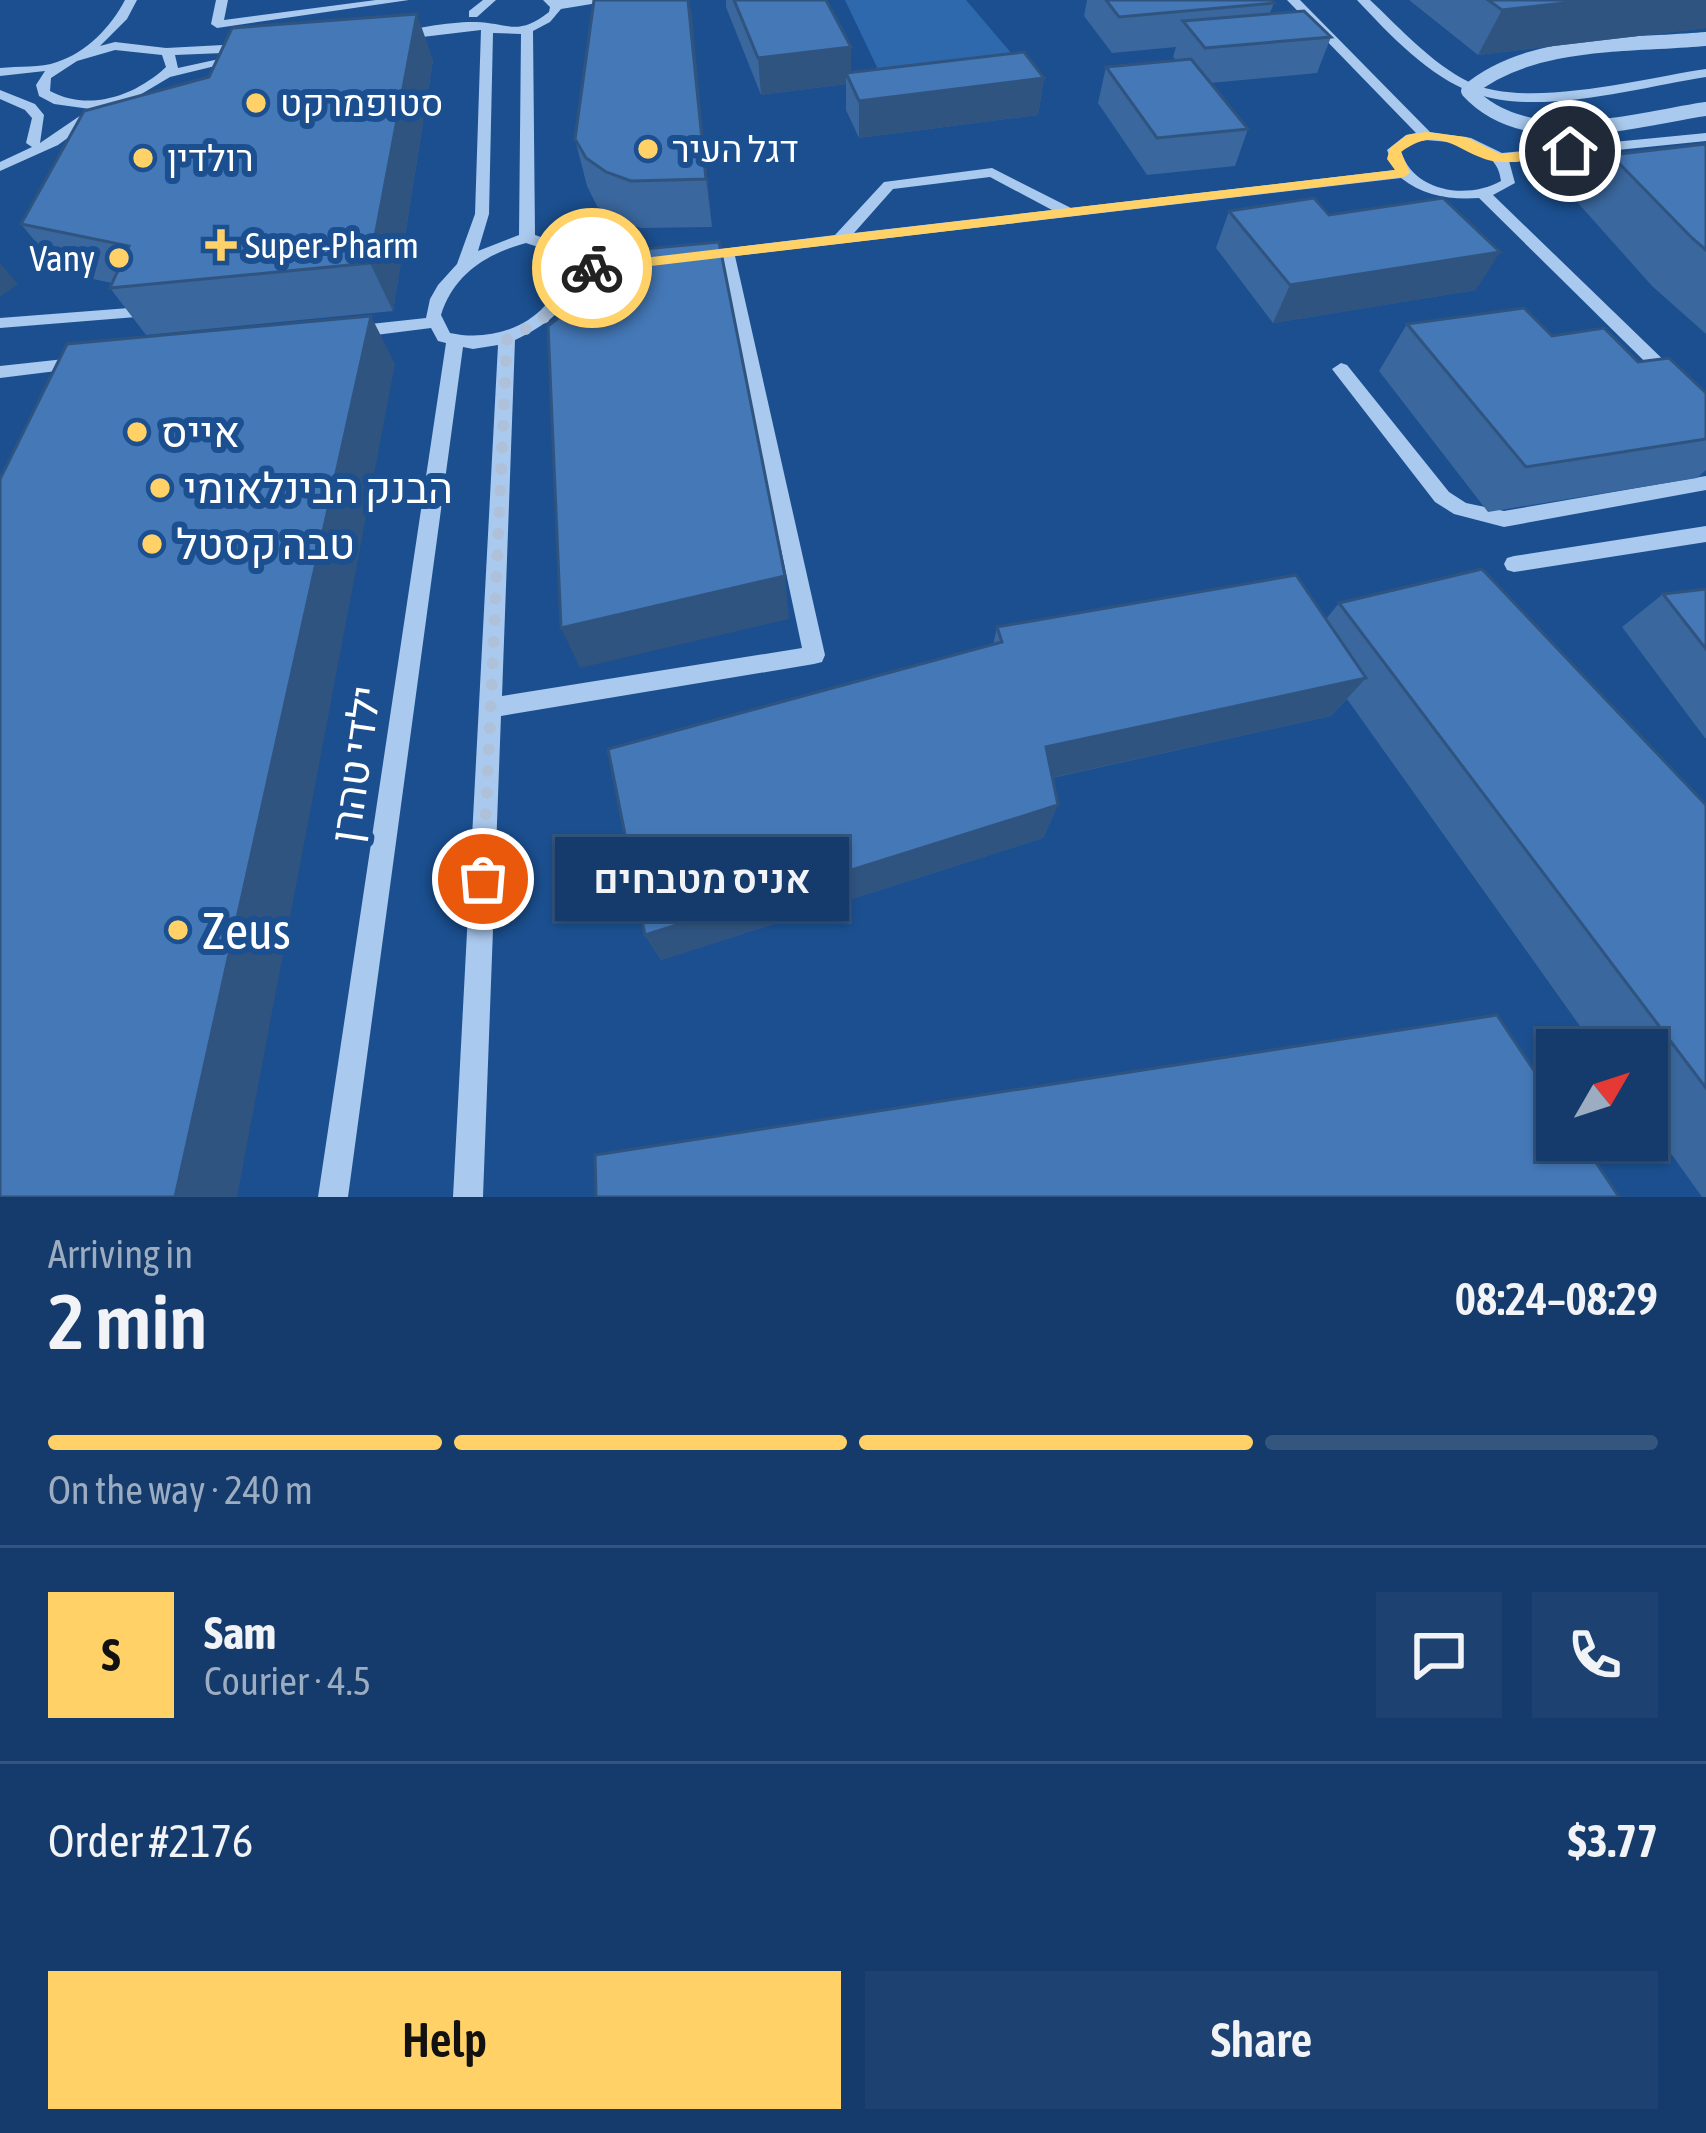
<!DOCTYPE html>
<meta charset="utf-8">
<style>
body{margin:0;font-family:"Asap Condensed",Heebo,sans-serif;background:#1d4271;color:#f1f3f6;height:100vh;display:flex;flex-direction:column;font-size:45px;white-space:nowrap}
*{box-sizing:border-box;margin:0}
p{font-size:39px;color:#9dadc1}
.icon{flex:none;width:66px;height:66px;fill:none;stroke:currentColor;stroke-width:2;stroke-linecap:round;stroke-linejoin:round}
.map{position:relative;height:1197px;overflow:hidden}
.sheet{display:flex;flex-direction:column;background:#143b6b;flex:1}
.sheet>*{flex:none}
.needle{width:78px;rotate:51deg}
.fabs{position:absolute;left:1536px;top:1029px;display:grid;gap:24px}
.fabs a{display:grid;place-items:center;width:132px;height:132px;border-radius:0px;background:#143b6b;box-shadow:0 3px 9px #0004,0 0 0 3px #33557e;font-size:60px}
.pin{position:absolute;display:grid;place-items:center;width:102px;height:102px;color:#fff;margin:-51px;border:6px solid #fff;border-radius:50%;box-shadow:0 3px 12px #0007}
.courier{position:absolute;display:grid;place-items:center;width:120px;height:120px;margin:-60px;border:9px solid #ffd166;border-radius:50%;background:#fff;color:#222;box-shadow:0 3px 15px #0007}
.bubble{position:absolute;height:84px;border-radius:0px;background:#143b6b;box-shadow:0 3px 9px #0004,0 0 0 3px #33557e;font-size:39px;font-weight:600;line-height:84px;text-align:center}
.head em{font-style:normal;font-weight:600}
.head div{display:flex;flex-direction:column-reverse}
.head{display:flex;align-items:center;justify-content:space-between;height:204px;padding:0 48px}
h1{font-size:78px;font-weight:600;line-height:90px}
.bar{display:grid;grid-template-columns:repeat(4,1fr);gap:18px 12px;align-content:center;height:144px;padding:0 48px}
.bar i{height:15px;border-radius:9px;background:#33557e}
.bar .selected{background:#ffd166}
.bar p{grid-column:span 4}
.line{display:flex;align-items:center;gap:30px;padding:0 48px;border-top:3px solid #33557e}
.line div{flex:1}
.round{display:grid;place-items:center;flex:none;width:126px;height:126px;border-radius:0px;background:#1d4271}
.action{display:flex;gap:24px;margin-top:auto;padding:24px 48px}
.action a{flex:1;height:138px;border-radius:0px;background:#ffd166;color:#111;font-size:48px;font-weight:600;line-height:138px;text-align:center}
.action a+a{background:#1d4271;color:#f1f3f6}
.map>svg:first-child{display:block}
.green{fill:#2e69ad}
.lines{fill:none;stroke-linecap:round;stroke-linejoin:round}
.minor{fill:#a9c9ee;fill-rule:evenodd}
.minor-bridge{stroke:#a9c9ee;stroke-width:14}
.wall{fill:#3a679d}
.shaded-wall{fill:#305480}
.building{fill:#4478b7;stroke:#305480;stroke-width:3}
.route{fill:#ffd166}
.done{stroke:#afc1d8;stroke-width:12;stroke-dasharray:0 21.6}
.poi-dot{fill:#ffd166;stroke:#1b4f8f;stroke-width:4.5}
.labels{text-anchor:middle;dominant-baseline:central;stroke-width:12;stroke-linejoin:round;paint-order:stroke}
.far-poi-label{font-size:36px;fill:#fff;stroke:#1b4f8f;text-anchor:start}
.poi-label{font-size:42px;fill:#fff;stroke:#1b4f8f;text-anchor:start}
.street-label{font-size:42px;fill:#fff;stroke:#1b4f8f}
.near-poi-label{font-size:51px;fill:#fff;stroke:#1b4f8f;text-anchor:start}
</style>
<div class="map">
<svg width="1706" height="1197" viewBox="0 0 1706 1197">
<rect width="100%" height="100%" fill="#1b4f8f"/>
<!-- green -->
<path class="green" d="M 845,0 L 966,0 L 1024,68 L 885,84 Z"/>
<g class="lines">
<!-- minor -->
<g class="minor">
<path d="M 125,0 L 137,0 L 127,19 L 100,46 L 115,42 L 166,48 L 223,45 L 229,49 L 223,53 L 175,55 L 178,68 L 242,54 L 248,58 L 170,77 L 133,99 L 102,108 L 102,113 L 58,145 L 0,171 L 0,162 L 32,147 L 26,143 L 32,118 L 25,110 L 0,99 L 0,90 L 35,104 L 44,115 L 40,143 L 90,109 L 54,104 L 39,96 L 36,85 L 45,71 L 0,76 L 0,68 C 18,66 41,68 57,62 C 86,53 111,27 125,0 ZM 115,50 L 162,55 L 166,67 C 135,96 89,112 50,91 L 51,78 L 77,61 Z"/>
<path d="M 216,0 L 228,0 L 224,20 L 376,0 L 409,0 L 217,28 L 211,24 Z"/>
<path d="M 483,0 L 496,0 L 477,17 L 469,17 L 469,11 Z"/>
<path d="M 543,0 L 616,0 L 561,9 L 550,22 L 533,31 L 535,235 L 564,245 L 578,265 L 634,258 L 642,263 L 634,268 L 578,274 C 574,307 543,327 515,340 L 502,696 L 802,648 L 719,258 L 695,261 L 687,256 L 689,253 L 835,235 L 884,182 L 992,168 L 1071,208 L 1395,170 L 1387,150 L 1406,135 L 1416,133 L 1287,0 L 1300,0 L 1430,132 L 1471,138 L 1502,153 L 1706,133 L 1706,141 L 1509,161 L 1515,183 L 1493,195 L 1706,401 L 1706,418 L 1700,416 L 1479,198 C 1450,200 1424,196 1401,178 L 735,256 L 825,655 L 822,662 L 814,664 L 501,716 L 483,1197 L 453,1197 L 498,345 L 473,349 L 463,347 L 348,1197 L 318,1197 L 446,343 L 438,341 L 431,328 L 352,338 L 344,332 L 352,326 L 426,318 L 430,299 L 438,285 L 457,264 L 475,214 L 481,30 L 397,40 L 391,36 C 408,28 456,21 476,22 C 509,23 517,37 549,12 L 550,7 ZM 493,33 L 521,34 L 519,235 L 478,251 L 489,214 ZM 1426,140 C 1455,142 1498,146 1501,181 C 1467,200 1413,192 1401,151 L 1415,142 ZM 990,177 L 1052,210 L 854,233 L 893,189 ZM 526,243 L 553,252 L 563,266 C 556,319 499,344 450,333 L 441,315 C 454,274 486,254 526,243 Z"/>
<path d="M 1357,0 L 1370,0 C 1401,29 1431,63 1469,82 C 1525,110 1644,78 1706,69 L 1706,77 C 1640,87 1538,117 1474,93 C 1429,77 1389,34 1357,0 Z"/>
<path d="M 155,306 L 161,307 L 161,315 L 0,328 L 0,318 Z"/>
<path d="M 83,357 L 89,359 L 89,367 L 0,378 L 0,366 Z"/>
<path d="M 1341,363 L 1347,365 L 1449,492 L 1466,503 L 1504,511 L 1706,476 L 1706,490 L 1504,527 L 1454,514 L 1435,502 L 1335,373 L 1332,369 Z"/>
<path d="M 1706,526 L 1706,542 L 1514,572 L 1507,570 L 1504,564 L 1507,558 L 1514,556 Z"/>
</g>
<!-- minor-bridge -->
<path class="minor-bridge" d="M 1706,39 C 1630,46 1529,39 1468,91 C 1526,154 1631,120 1706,109"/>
</g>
<!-- wall -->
<g class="wall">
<path d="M 689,0 L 712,227 L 641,228 L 617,220 L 597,206 L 587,186 L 575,139 Z"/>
<path d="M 726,0 L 826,0 L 851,72 L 1044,78 L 1038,115 L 859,138 L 846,110 L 846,84 L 761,95 L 726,7 Z"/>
<path d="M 1087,0 L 1271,0 L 1274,3 L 1270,13 L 1331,37 L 1317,73 L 1211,83 L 1248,129 L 1235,166 L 1147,175 L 1098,103 L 1106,67 L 1176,60 L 1173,57 L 1176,47 L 1112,53 L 1084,16 Z"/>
<path d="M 1409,0 L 1706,0 L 1706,28 L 1478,55 Z"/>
<path d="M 433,60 L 393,311 L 146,335 L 110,288 L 112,283 L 60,272 L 21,224 L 209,77 Z"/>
<path d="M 1706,144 L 1706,334 L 1652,286 L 1578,203 L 1611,155 Z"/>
<path d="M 1229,211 L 1329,215 L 1476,290 L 1273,323 L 1216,248 Z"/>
<path d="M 1407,324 L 1552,336 L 1638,362 L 1706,393 L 1706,470 L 1697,478 L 1488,512 L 1379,371 Z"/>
<path d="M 1706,589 L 1706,738 L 1705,738 L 1622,627 L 1663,594 Z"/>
<path d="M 1339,603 L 1706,805 L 1706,1197 L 1702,1197 L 1647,1120 L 1647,1050 L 1597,1050 L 1347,699 L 1331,716 L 1052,778 L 1058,805 L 1043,838 L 661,960 L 645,935 L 993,645 L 997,627 L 1326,619 Z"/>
</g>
<!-- shaded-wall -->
<g class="shaded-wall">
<path d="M 689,0 L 692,16 L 712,227 L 706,179 Z"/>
<path d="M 1591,0 L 1706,0 L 1706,28 L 1478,55 L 1502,10 Z"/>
<path d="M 417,14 L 433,60 L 393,311 L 370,263 Z"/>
<path d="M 851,47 L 851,83 L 846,73 L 846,84 L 761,95 L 758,58 Z"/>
<path d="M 1044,78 L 1038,115 L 859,138 L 859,101 Z"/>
<path d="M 1500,252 L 1476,290 L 1273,323 L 1290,285 Z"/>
<path d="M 0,263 L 18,284 L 0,297 Z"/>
<path d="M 371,316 L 395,364 L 237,1197 L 175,1197 Z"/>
<path d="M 785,576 L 789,619 L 580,668 L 561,628 Z"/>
<path d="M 1366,678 L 1331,716 L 1032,782 L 1046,747 Z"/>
<path d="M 1058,805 L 1043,838 L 661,960 L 645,935 Z"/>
</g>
<!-- building -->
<g class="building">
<path d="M 594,0 L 688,0 L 706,179 L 631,181 L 606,172 L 586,158 L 575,139 Z"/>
<path d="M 734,0 L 826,0 L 851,47 L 758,58 Z"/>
<path d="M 1106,0 L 1271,0 L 1274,3 L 1119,17 Z"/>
<path d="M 1488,0 L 1591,0 L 1502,10 Z"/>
<path d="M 1304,11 L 1331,37 L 1205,48 L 1183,21 Z"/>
<path d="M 417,14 L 370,263 L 110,288 L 129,246 L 21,224 L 84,111 L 209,77 L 232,28 Z"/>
<path d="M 1024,52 L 1044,78 L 859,101 L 846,73 Z"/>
<path d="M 1191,59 L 1248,129 L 1157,138 L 1106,67 Z"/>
<path d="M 1706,144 L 1706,250 L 1692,238 L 1611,155 Z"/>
<path d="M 1314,198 L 1329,215 L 1443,198 L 1500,252 L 1290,285 L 1229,211 Z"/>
<path d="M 719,242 L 785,576 L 561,628 L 548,326 L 585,297 L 622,251 Z"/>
<path d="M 1524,308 L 1552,336 L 1604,328 L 1638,362 L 1669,358 L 1706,393 L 1706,439 L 1526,467 L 1407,324 Z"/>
<path d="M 371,316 L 175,1197 L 0,1197 L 0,479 L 67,344 Z"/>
<path d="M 1482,569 L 1706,805 L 1706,1088 L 1339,603 Z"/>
<path d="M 1296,575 L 1366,678 L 1046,747 L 1058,805 L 645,935 L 608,749 L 1002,642 L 997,627 Z"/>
<path d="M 1706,589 L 1706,649 L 1663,594 Z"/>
<path d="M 1497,1015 L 1557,1105 L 1557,1140 L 1581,1140 L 1619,1197 L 596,1197 L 595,1155 Z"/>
</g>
<!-- route -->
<path class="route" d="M 1426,132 L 1466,137 L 1500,154 L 1570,147 L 1576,151 C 1559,159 1521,163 1500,162 C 1461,159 1444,120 1401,152 L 1410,173 L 1404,177 L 592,273 L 585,268 L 592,264 L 1395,170 L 1387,159 L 1390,148 L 1407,135 Z"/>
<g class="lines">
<!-- done -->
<path class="done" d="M 483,879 L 507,339 C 537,323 569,308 573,271 L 592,268"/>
</g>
<!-- markers -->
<g class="poi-dot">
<circle cx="256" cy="103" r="12"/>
<circle cx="648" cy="149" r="12"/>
<circle cx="143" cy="158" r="12"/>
<path d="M215 227h12v12h12v12h-12v12h-12v-12h-12v-12h12z"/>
<circle cx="119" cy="258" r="12"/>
<circle cx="137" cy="432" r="12"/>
<circle cx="160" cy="488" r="12"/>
<circle cx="152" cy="544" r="12"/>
<circle cx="178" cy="930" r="12"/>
</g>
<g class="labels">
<!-- far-poi labels -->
<g class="far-poi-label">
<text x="280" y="103">סטופמרקט</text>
<text x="672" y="149">דגל העיר</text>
<text x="167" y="158">רולדין</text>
<text x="245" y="245">Super-Pharm</text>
<text x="95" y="258" text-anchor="end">Vany</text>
</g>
<!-- poi labels -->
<g class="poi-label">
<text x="161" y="432">אייס</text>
<text x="184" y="488">הבנק הבינלאומי</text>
<text x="176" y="544">טבה קסטל</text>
</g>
<!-- street labels -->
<g class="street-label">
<text transform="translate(355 764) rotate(-82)">ילדי טהרן</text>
</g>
<!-- near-poi labels -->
<g class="near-poi-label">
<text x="202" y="930">Zeus</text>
</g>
</g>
</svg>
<div class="fabs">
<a><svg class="needle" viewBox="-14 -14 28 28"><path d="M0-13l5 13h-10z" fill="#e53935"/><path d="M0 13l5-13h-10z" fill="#9dadc1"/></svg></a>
</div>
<div class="pin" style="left:483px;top:879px;background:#ea580c"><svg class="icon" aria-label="bag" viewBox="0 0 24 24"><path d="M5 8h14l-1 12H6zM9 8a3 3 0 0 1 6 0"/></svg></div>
<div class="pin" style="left:1570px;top:151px;background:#1f2937"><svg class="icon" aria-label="home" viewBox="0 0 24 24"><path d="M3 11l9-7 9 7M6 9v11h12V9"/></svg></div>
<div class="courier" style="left:592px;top:268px"><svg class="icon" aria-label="bike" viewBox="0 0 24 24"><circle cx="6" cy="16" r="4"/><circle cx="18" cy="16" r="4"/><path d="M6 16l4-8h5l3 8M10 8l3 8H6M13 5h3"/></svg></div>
<div class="bubble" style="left:555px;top:837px;width:294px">אניס מטבחים</div>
</div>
<section class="sheet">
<div class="head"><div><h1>2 min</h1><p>Arriving in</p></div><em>08:24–08:29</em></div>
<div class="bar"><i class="selected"></i><i class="selected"></i><i class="selected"></i><i></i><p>On the way · 240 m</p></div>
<div class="line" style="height:216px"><b class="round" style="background:#ffd166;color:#111">S</b><div><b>Sam</b><p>Courier · 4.5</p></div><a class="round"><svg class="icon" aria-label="chat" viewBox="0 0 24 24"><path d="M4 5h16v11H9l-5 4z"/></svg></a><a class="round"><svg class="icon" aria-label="phone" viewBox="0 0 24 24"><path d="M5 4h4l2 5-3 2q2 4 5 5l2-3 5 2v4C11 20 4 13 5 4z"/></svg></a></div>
<div class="line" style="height:156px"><div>Order #2176</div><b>$3.77</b></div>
<div class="action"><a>Help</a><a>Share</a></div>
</section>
